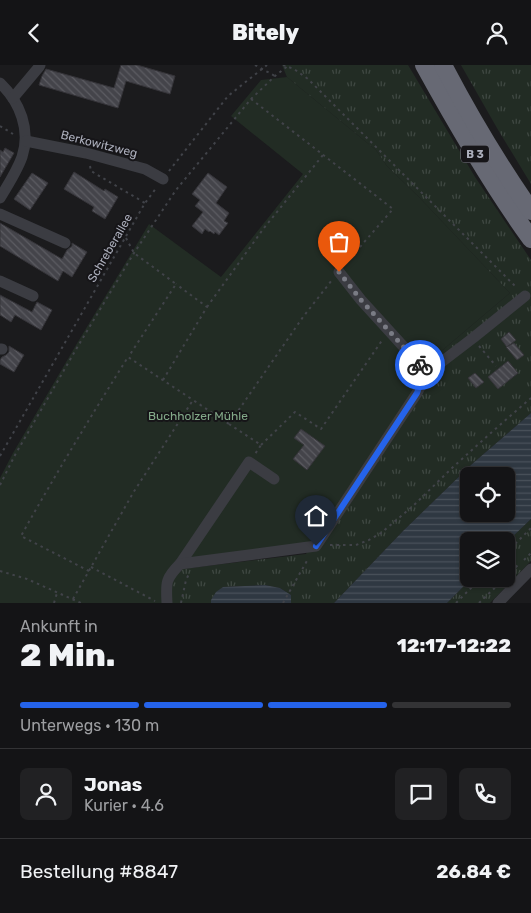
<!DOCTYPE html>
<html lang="de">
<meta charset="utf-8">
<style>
body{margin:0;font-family:Rubik,sans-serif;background:#212123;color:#f1f3f6;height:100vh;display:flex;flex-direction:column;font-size:19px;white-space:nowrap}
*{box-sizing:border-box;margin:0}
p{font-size:16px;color:#9d9ea1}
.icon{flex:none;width:28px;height:28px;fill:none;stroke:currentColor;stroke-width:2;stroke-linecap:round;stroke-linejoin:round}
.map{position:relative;height:538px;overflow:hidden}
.side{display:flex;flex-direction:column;background:#141416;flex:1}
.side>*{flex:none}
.buttons{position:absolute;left:460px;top:402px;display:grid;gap:10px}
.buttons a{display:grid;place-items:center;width:55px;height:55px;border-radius:8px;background:#141416;box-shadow:0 1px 4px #0004,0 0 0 1px #333335;font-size:25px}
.pin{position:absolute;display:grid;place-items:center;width:42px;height:42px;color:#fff;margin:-51px -21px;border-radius:50% 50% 50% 0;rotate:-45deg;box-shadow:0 0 5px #0007}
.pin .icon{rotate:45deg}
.courier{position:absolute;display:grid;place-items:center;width:50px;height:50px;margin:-25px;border:4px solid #2563eb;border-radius:50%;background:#fff;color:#222;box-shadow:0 1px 6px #0007}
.head em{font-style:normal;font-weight:800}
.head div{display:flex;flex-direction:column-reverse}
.head{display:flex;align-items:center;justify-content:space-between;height:85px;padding:0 20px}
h1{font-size:32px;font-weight:800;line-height:38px}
.bar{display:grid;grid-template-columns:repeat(4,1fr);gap:8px 5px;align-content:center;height:60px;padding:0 20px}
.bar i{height:6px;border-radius:4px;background:#333335}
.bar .on{background:#2563eb}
.bar p{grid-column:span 4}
.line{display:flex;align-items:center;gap:12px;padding:0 20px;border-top:1px solid #333335}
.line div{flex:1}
.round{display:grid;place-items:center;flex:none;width:52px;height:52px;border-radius:8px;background:#212123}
header{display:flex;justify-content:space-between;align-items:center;height:65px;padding:0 20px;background:#141416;font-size:22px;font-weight:800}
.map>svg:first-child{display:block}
.green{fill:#222c24}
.park{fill:url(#park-tufts)}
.water{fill:url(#water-rules);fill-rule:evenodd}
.building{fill:url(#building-back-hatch);stroke:#353439}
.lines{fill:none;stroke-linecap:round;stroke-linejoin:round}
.path{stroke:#414349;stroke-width:2;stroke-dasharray:2.5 4;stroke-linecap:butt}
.minor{stroke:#3b3c42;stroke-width:11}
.highway{stroke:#676974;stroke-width:18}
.done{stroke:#7a7c85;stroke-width:5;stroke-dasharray:0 9}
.route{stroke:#2563eb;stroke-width:6}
.labels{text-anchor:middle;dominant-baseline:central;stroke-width:4;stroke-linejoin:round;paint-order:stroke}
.shield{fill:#161518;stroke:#80828c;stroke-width:1}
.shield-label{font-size:11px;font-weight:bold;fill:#adb0bd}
.street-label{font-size:12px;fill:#adb0bd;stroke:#161518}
.park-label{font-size:12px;fill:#83a989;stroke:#161518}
</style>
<header><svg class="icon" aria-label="back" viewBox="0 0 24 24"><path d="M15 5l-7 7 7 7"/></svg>Bitely<svg class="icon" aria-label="person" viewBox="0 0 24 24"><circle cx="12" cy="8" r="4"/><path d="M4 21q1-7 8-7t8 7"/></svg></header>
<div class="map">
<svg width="531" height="538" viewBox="0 0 531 538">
<defs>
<pattern id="park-tufts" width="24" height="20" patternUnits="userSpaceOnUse" patternTransform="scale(1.25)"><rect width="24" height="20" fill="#222c24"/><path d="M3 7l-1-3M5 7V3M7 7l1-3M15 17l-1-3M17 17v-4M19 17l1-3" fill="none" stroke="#3f4842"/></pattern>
<pattern id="water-rules" width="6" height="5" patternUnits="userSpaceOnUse" patternTransform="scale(1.25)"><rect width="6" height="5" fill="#2f3842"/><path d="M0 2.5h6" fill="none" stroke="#4a525b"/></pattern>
<pattern id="building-back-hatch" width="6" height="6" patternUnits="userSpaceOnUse" patternTransform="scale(1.25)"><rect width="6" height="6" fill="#44444a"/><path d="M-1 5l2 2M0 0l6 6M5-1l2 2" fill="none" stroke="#5c5c62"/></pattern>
</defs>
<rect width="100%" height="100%" fill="#1b1b1d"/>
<!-- green -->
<path class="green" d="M 287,12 L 376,85 L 387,101 L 419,132 L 510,228 L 418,306 L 416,323 L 311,479 L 178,496 L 164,538 L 0,538 L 0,413 L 13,388 L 76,280 L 149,159 L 221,212 L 303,109 L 231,51 L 261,15 Z"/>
<!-- park -->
<g class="park">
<path d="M 282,0 L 408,0 L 475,112 L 531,195 L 531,348 L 472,399 L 403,466 L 334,538 L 291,538 L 291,530 L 280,523 L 265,520 L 223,522 L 211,535 L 211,538 L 171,538 C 170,520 169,517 182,504 L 306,489 L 416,323 L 418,306 L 510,228 L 419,132 L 387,101 L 376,85 L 287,12 Z"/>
<path d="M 461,0 L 531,0 L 531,119 L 497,63 Z"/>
<path d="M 531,454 L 531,496 L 490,538 L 447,538 L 471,514 L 506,514 L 506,478 Z"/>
</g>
<!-- water -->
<g class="water">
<path d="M 531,348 L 531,454 L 506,478 L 506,476 L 469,476 L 469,514 L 471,514 L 447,538 L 334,538 L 403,466 L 472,399 ZM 469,411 L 506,411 L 506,449 L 469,449 Z"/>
<path d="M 265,520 L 280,523 L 291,530 L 291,538 L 211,538 L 211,535 L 216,527 L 223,522 Z"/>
</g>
<!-- building -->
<g class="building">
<path d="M 121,0 L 137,0 L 175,11 L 170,29 L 126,16 L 118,43 L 39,20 L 42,11 L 46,4 L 114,23 Z"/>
<path d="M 5,83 L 14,88 L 0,112 L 0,85 L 3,87 Z"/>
<path d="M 74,107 L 104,126 L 105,124 L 118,132 L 105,154 L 92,146 L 94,142 L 64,124 Z"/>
<path d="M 32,108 L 48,118 L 30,145 L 14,134 Z"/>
<path d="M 208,108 L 227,122 L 216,138 L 229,148 L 224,156 L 228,158 L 219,170 L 215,167 L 214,169 L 210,166 L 209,167 L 205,164 L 202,169 L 192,161 L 203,147 L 195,141 L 200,135 L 192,129 Z"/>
<path d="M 0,158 L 62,194 L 67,185 L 72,181 L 72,178 L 87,187 L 72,212 L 63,206 L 58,216 L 0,181 Z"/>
<path d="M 0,230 L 32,247 L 37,237 L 52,245 L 41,265 L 15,250 L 11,257 L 0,250 Z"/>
<path d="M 509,267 L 516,275 L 507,282 L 501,274 Z"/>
<path d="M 514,278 L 524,290 L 517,295 L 506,282 Z"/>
<path d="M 9,281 L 24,290 L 14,307 L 0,299 L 0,295 L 2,292 L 6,290 L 9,287 Z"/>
<path d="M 508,296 L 518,308 L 498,324 L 488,312 Z"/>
<path d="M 475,308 L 484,317 L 476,323 L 468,313 Z"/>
<path d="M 301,364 L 325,381 L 307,405 L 293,394 L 304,380 L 294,373 Z"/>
</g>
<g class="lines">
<!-- path -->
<g class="path">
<path d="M 255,0 L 275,11"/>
<path d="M 283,0 L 294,4 L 308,14 L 517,223"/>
<path d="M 251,34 L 393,144 L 346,198"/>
<path d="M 0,61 L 13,69"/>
<path d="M 90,101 L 91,106 L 145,138"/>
<path d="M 169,106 L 228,31 L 267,0"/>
<path d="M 126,173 L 134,188 L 176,219 L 129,291"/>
<path d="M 207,242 L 264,163 L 323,90"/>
<path d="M 479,281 L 496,301"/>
<path d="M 163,315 L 207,242 L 176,219"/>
<path d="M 229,359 L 261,380 L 255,389"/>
<path d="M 261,380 L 295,347 L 321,364 L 383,274"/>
<path d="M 0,391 L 145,138 L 157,122"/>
<path d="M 0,420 L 15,390 L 78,281 L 134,188 L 176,125 L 251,34 L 275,11 L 289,0"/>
<path d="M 330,480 L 356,480 L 369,475 L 381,468 L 413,441 L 452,403 L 493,366 L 531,333"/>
<path d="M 506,488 L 531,463"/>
<path d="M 524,495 L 531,488"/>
<path d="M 91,502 L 155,536"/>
<path d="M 0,506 L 27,514 L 81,538"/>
<path d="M 89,506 L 21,471 C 55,410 91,351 128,292 L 193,335"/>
<path d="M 506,511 L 518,500"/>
<path d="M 73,534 L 133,428 L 193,335 L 229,359 L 303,252 L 332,215"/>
<path d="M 54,538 L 57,528"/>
<path d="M 181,538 L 186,515 L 189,509"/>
<path d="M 283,538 L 308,494"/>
<path d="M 456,538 L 480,514"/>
<path d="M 479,538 L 504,514"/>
</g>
<!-- minor -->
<g class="minor">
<path d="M 0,18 C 20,37 31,65 22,92 C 17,106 8,120 0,133"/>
<path d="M 13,33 L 39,2 L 40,0"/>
<path d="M 26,76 L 86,88 L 145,104 L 163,114"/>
<path d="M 0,149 L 65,178"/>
<path d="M 0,216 L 33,231"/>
<path d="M 0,284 L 2,284"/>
<path d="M 422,312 L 473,273 L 525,231"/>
<path d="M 180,499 L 249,397 L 274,414"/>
<path d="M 167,538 C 166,518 165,514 180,499 L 316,481 L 417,328 L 421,320 L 422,302 L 361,235 L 339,207"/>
<path d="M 498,538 L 531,504"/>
</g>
<!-- highway -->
<g class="highway">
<path d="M 424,0 C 457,60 491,119 531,174"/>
<path d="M 443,0 C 469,50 499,100 531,146"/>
</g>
</g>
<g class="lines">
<!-- done -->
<path class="done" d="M 339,207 L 361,235 L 420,300"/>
<!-- route -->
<path class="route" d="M 316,481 L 417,328 C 421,319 422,312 422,302 L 420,300"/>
</g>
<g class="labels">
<!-- shield labels -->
<rect class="shield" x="461" y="80.5" width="28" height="17" rx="4"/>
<g class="shield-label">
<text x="475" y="89">B 3</text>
</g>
<!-- street labels -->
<g class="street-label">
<text transform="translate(99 79) rotate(14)">Berkowitzweg</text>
<text transform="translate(110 183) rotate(-60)">Schreberallee</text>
</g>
<!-- park labels -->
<g class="park-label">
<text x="198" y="351">Buchholzer Mühle</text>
</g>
</g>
</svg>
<div class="buttons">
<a><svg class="icon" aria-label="locate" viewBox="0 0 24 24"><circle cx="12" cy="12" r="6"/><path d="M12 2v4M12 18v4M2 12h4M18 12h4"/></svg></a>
<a><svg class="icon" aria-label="layers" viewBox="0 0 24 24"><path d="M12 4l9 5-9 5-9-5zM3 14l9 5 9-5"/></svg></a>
</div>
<div class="pin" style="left:339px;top:207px;background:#ea580c"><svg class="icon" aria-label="bag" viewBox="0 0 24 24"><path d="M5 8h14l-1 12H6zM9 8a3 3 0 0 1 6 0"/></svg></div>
<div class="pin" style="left:316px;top:481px;background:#1f2937"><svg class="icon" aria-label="home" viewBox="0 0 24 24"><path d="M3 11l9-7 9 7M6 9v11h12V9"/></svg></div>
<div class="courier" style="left:420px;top:300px"><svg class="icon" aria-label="bike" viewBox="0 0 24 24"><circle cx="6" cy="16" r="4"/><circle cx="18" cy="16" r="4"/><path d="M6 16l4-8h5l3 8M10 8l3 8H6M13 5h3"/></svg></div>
</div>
<section class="side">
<div class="head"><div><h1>2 Min.</h1><p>Ankunft in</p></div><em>12:17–12:22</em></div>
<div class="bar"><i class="on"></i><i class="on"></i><i class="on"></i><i></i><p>Unterwegs · 130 m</p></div>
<div class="line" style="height:90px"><a class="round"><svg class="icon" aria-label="person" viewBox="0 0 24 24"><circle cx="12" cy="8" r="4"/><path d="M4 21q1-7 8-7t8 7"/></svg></a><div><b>Jonas</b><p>Kurier · 4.6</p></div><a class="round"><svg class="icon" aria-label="chat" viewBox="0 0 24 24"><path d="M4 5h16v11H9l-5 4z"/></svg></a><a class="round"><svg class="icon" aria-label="phone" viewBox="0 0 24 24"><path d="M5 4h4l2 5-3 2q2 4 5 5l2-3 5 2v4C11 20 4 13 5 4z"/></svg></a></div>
<div class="line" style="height:65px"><div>Bestellung #8847</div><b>26.84 €</b></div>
</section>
